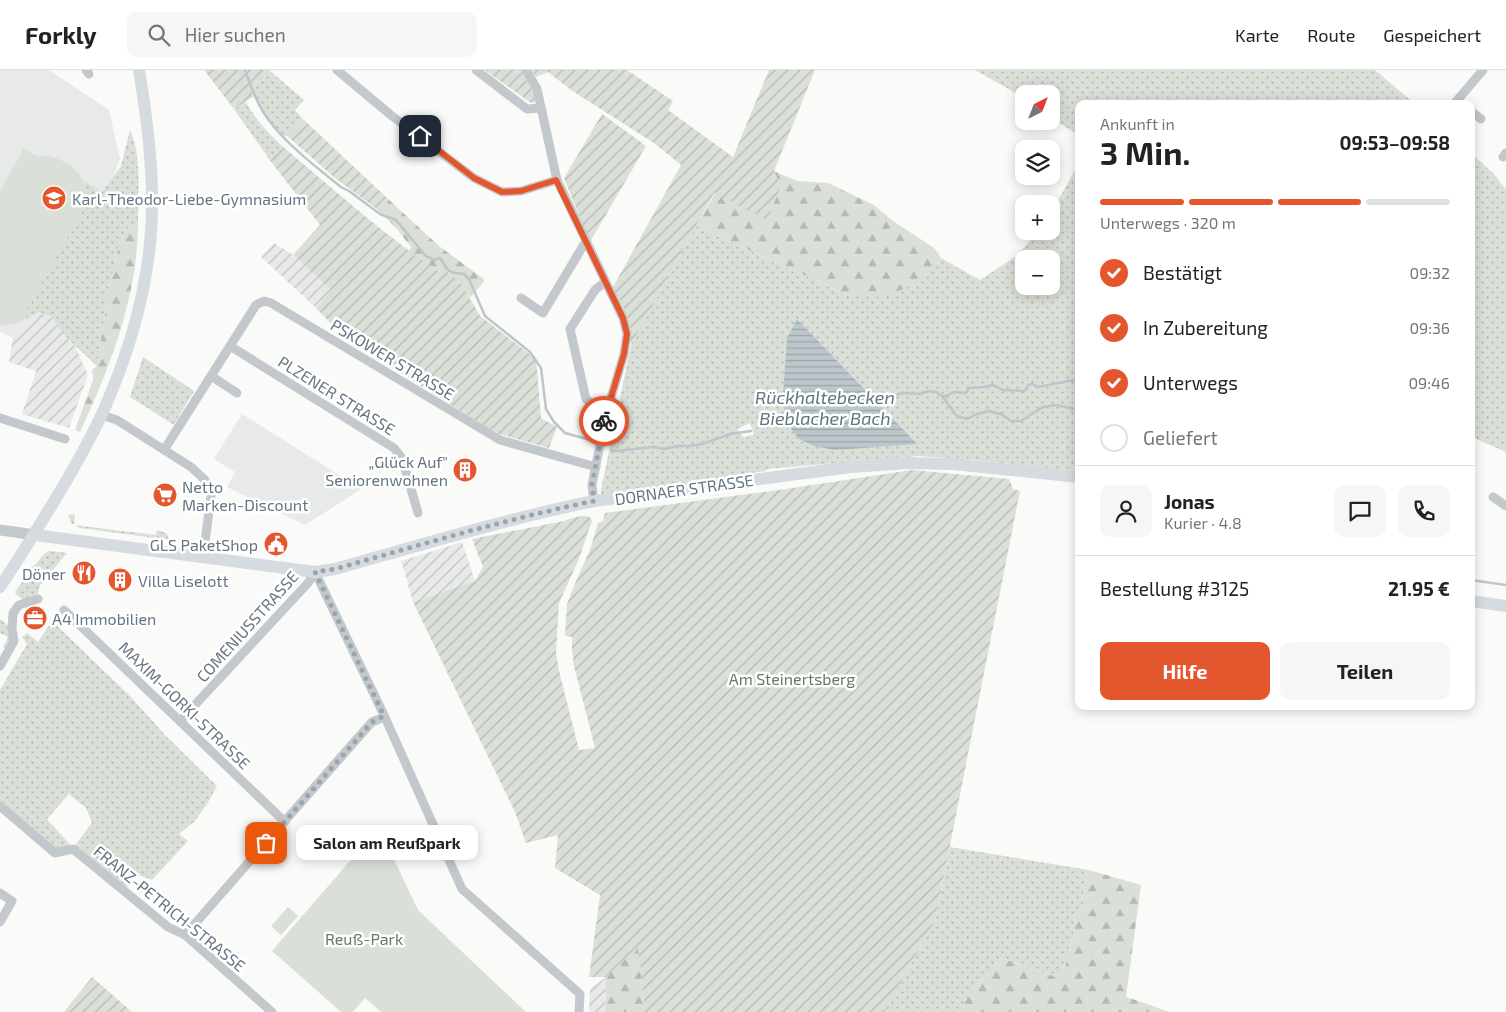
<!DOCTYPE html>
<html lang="de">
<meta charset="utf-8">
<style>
body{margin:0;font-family:"Exo 2",sans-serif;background:#f6f6f6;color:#222;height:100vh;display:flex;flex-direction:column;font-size:19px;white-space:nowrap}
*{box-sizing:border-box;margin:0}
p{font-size:16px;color:#767676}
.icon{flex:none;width:28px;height:28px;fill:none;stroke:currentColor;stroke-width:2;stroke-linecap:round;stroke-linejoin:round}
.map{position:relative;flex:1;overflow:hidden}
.details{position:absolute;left:1075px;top:30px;width:400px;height:610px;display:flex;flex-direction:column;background:#fff;border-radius:10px;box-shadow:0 2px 12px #0003}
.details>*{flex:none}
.needle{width:32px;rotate:42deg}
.fabs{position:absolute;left:1015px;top:15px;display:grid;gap:10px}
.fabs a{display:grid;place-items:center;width:45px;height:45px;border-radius:10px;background:#fff;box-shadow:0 2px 12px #0003;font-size:25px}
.pin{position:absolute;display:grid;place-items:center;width:42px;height:42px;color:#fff;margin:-21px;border-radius:10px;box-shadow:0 2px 8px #0006}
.courier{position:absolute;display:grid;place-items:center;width:50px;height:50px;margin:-25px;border:4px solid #e4572e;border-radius:50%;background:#fff;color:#222;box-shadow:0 1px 6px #0007}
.bubble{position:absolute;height:35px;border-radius:10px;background:#fff;box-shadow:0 2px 12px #0003;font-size:16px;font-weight:700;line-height:35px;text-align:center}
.overview em{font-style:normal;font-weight:700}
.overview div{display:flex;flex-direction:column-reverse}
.overview{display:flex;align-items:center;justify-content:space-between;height:85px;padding:0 25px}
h1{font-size:32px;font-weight:700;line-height:38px}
.bar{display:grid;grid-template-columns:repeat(4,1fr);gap:8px 5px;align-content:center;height:60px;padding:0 25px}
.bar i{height:6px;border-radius:4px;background:#e0e0e0}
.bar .active{background:#e4572e}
.bar p{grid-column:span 4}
.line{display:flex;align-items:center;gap:12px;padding:0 25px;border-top:1px solid #e0e0e0}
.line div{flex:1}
.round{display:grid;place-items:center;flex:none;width:52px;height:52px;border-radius:10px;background:#f6f6f6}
ol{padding:0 25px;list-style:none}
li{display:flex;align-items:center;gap:15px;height:55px}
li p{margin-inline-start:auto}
li .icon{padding:5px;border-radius:50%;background:#e4572e;color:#fff;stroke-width:4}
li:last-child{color:#767676}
li i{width:28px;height:28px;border:2px solid #e0e0e0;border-radius:50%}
.primary-button{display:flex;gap:10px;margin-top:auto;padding:10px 25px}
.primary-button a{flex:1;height:58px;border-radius:10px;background:#e4572e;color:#fff;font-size:20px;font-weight:700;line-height:58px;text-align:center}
.primary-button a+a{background:#f6f6f6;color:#222}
header{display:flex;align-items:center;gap:30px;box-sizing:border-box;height:70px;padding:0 25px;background:#fff;border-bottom:1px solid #e0e0e0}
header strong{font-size:24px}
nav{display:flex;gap:28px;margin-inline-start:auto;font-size:18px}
.search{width:350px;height:45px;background:#f6f6f6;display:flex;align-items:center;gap:12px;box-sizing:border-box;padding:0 18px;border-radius:10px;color:#767676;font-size:19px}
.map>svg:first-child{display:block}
.built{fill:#e8e9e9}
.industrial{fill:url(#industrial-furrows)}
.grass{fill:url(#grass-dots);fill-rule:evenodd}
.forest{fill:url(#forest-firs)}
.park{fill:#dadfd7}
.garden{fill:url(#garden-furrows)}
.water{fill:url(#water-rules)}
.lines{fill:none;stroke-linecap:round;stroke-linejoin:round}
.stream{stroke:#bbc7cb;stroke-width:2.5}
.minor{stroke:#c3c8cc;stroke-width:9}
.tertiary{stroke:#c3c8cc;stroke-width:11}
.secondary{stroke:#d6dbdf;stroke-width:12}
.done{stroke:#99a4ac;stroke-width:5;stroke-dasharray:0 9}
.route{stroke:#e4572e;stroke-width:6}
.labels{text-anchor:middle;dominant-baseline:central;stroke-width:5;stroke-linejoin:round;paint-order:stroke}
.poi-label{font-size:16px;fill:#657683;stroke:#fff;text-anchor:start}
.street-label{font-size:16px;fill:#657683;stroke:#fff}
.park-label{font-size:16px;fill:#687a64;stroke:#fff}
.water-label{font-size:18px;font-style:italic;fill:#60757c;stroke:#fff}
</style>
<header>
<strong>Forkly</strong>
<div class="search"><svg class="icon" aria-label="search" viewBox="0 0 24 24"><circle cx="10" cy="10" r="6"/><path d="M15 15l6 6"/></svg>Hier suchen</div>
<nav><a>Karte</a><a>Route</a><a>Gespeichert</a></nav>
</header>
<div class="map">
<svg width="1506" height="942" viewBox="0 0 1506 942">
<defs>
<pattern id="industrial-furrows" width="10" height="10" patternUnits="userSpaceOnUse" patternTransform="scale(1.25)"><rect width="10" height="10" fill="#e8e9e9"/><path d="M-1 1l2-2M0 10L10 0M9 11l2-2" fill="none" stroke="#c0c1c2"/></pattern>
<pattern id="grass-dots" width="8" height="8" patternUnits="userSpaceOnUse" patternTransform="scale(1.25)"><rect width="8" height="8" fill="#dadfd7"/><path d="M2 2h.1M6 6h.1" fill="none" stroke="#b4b9b4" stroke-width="1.8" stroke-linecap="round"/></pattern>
<pattern id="forest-firs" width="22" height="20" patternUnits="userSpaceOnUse" patternTransform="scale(1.25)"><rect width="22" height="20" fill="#dadfd7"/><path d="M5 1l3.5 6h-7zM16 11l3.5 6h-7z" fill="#b4b9b4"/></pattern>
<pattern id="garden-furrows" width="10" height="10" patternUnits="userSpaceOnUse" patternTransform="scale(1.25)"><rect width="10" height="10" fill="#dadfd7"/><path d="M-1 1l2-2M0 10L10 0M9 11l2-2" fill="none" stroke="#b4b9b4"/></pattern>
<pattern id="water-rules" width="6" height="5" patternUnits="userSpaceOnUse" patternTransform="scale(1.25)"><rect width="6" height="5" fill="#bbc7cb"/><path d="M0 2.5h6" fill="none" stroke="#9ca6aa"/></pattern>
</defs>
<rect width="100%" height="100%" fill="#fafaf8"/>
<!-- built -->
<g class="built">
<path d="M 0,0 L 49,0 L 109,40 L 120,89 L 112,109 L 66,267 L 51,246 L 39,242 L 13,268 L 0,262 Z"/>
<path d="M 242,344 L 347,410 L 360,406 L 363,418 L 305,455 L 227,417 L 235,402 L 214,389 Z"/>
</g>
<!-- industrial -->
<g class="industrial">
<path d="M 274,173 L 293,185 L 331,220 L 316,238 L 261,187 Z"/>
<path d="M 39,242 L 51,246 L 66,267 L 75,276 L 88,305 L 69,358 L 22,344 L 36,301 L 9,292 L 13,268 Z"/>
<path d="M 462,472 L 475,511 L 413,532 L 401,491 Z"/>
<path d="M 606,907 L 605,942 L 589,942 L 590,919 Z"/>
</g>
<!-- grass -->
<g class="grass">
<path d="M 975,0 L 1375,0 L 1415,34 L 1079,34 L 1079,66 L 1051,47 L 1051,24 L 1024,24 L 1024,28 Z"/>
<path d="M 270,1 L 304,30 L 295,40 L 303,49 L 283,68 C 269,53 257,39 251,19 Z"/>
<path d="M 246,32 C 255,49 267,62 281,75 L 269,89 L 234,39 Z"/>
<path d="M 130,60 C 142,86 138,124 138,153 L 128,158 L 120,172 L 109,218 L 97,296 L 66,267 L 51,246 L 39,242 L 19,252 L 88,130 L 84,111 L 102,122 L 121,96 Z"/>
<path d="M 1471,83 L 1494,104 L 1506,120 L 1506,382 L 1474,368 L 1471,371 Z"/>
<path d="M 1079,93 L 1079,402 L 976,390 L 919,386 L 767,399 L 766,401 L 601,426 L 601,420 L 631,275 L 696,156 L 850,226 L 924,210 L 941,188 L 980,210 L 1016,186 L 1039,161 L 1051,161 L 1051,143 ZM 1024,189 L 1051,189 L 1051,216 L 1024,216 ZM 750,353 L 754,364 L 744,368 L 737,359 Z"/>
<path d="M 143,287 L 194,321 L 174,355 L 130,327 Z"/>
<path d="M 68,444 L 75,445 L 74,455 L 156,465 L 157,460 C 163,462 168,462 169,470 L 80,458 L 71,453 Z"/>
<path d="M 49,481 L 67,483 L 40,515 L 37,527 L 25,532 L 15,523 L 30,498 C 38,495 40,485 49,481 Z"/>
<path d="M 0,549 L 12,559 L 9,581 L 3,577 L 8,567 L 0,563 Z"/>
<path d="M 52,551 L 129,625 L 166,666 L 217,716 L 207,734 L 195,751 L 179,764 L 188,771 L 152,810 L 139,805 L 123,821 L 73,779 L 55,783 L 0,736 L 0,620 L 27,574 L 22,567 L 27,563 L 38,572 ZM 69,724 L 86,738 L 92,753 L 73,778 L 47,749 Z"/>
<path d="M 950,777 L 1089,800 L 1065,898 L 1056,907 L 1001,888 L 956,942 L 884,942 L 935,851 Z"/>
</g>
<!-- forest -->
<g class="forest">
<path d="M 774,101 L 797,111 L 828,113 L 874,135 L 893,151 L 934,178 L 941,188 L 925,210 L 884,227 L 850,226 L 696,156 L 715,123 Z"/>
<path d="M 387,128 L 439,176 L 485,210 L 470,228 L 461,213 L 442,198 L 439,202 L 409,181 L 411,177 L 397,159 L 377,139 Z"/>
<path d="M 138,153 C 138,226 110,297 80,362 L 75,360 L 93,310 L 92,300 L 97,296 L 109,218 L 120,172 L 128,158 Z"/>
<path d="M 1089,800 L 1141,815 L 1126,927 L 1139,931 L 1169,942 L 956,942 L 1001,888 L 1056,907 L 1065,898 Z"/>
<path d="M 638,875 L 645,942 L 605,942 L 606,907 Z"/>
</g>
<!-- park -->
<g class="park">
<path d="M 24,78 C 28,81 33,85 38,86 C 41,86 45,85 49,86 C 77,94 82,105 89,130 L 19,252 L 0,256 L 0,121 Z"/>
<path d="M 380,760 L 418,840 L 526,942 L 381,942 L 365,928 L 353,942 L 341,942 L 272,881 L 356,784 Z"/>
<path d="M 288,837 L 298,846 L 281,865 L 271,856 Z"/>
</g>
<!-- garden -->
<g class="garden">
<path d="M 204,0 L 271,0 L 251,19 L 253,27 L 234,39 Z"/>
<path d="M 485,0 L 521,0 L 535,25 L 535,32 L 531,33 Z"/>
<path d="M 531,0 L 627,0 L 673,31 L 668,40 L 733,87 L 769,0 L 815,0 L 774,101 L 781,116 L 767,150 L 714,123 L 631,275 L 624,239 L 613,217 L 681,95 L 654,73 L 571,20 L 548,2 L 536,7 Z"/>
<path d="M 602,44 L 646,76 L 590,172 L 564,108 Z"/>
<path d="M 303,49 L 387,128 L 377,139 L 335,108 L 286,65 Z"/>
<path d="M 281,75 C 333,119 383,164 439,202 L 442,198 L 461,213 L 480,246 L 536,289 L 541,348 L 557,357 L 549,378 L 499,364 L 475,350 L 346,269 L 316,238 L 331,220 L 293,185 L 320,155 L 269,89 Z"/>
<path d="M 912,400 L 1009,409 L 1013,419 L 1020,421 L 935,851 L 884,942 L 645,942 L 638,876 L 606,907 L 589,907 L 600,825 L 555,798 L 558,765 L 526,773 L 515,742 L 413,532 L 475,511 L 483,497 L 472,469 L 564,451 C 573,448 581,444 590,447 L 592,451 L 578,491 L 559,533 L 556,583 L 559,601 L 579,680 L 595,678 L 574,596 L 572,580 L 572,567 L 565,566 L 567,534 L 573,518 L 590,480 L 598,453 L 603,451 L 605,443 L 779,420 Z"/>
<path d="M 92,907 L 132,942 L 64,942 Z"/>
</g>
<!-- water -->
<path class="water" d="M 797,249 L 917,374 L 835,380 L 813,376 L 798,368 L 786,352 L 783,326 L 787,268 Z"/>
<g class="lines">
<!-- stream -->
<g class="stream">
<path d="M 245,0 C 251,16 257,34 268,49 C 286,74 316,97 341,117 L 349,121 L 380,144 L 396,150 L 426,186 L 434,190 L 440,188 C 444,192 444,196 447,199 C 451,204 459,203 464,204 L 469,209 L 485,246 L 530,282 L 541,298 L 546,339 L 554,352 L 565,363 L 594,371"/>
<path d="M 942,326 L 946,326 L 954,322 L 966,323 L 969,318 L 985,317 L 993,315 L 1003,320 L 1025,321 L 1028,315 L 1032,314 L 1038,317 L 1079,309"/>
<path d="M 873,332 L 902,323 L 919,324 L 930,321 L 936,322 L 942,326 L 957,346 L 967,349 L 977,344 L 989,341 L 1001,344 L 1011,351 L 1021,351 L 1043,337 L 1056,335 L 1079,340"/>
<path d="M 611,380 L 617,381 L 653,377 L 665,379 L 677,376 L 689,376 L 702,374 L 730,364 L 751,361"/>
<path d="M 1471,510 L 1506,515"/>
</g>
<!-- minor -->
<g class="minor">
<path d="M 86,0 L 89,4"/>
<path d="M 337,0 L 392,46 L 474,108 L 502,122 L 521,121 L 557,110"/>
<path d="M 476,0 L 527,39 L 541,38"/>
<path d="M 526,0 L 537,19 L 557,110 L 623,248 L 627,264 L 624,284 L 606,344 L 592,415 L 594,431"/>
<path d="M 1454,34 L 1483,0"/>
<path d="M 1471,41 L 1481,49"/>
<path d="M 1503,87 L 1506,83"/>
<path d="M 605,212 L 595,220 L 570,259 L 586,329 L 606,344"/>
<path d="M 521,228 L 543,243 L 586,171"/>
<path d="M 230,276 L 394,378 L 402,388 L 418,443"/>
<path d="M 211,306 L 237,323"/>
<path d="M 102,345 L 117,350 L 191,397 L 204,409 L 209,417 L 211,426 L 203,487"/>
<path d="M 0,348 L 65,369"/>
<path d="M 164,380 L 256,235 L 264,231 L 271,233 L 500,370 L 596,397"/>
<path d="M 1493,427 L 1506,436"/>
<path d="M 315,502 L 383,643 L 462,819 L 580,924 L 579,942"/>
<path d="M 64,540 L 285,752"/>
<path d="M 0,596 L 14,571 L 12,559 L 13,543 L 19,535 L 38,529"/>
<path d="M 180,651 L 308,513 L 315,502"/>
<path d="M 0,736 L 55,783 L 73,779 L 168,857 L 185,865 L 272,942"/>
<path d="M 0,823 L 12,831 L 0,852"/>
<path d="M 185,865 L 348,679 L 372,652 L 384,647"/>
</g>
<!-- tertiary -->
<path class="tertiary" d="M 0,460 L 35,465"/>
<!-- secondary -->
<g class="secondary">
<path d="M 35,465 L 315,502 L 335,499 C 421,475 506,449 594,431 L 851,397 L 908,393 L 953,394 L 1079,407"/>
<path d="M 0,517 C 24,481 46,445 68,408 C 80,387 92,366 102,344 C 132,277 153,202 152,128 C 152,85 146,42 139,0"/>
<path d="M 1471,531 L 1506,536"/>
</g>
</g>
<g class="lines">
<!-- done -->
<path class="done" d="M 266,773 L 372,652 L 384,646 L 315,502 L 335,499 C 420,475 506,449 594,431 L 592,415 L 604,351"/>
<!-- route -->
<path class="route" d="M 420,66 L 474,108 L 502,122 L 521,121 L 556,110 L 623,248 L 627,264 L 624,284 L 604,351"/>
</g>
<!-- icons -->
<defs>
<symbol id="school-disc" viewBox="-11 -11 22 22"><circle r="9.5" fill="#e4572e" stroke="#fff"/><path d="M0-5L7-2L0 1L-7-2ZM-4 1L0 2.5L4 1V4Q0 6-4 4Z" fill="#fff"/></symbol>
<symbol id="building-disc" viewBox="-11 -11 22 22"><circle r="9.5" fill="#e4572e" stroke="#fff"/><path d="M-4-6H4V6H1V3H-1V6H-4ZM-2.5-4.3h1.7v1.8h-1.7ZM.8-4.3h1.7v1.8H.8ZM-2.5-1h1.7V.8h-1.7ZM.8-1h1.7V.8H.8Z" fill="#fff"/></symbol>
<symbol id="supermarket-disc" viewBox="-11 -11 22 22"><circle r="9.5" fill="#e4572e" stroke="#fff"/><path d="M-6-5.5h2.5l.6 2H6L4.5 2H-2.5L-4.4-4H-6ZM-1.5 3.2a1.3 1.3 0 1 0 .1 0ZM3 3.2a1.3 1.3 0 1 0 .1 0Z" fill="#fff"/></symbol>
<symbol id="civic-disc" viewBox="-11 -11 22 22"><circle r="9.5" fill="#e4572e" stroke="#fff"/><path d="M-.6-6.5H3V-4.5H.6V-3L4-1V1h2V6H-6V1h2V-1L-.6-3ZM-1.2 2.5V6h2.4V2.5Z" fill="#fff"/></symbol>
<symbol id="restaurant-disc" viewBox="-11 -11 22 22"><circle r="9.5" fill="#e4572e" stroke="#fff"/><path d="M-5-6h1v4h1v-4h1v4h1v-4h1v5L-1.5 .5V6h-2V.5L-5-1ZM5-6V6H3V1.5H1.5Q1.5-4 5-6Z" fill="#fff"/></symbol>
<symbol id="office-disc" viewBox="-11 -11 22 22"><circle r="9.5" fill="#e4572e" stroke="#fff"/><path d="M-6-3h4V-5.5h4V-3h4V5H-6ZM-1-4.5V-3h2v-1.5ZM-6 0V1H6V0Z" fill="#fff"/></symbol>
</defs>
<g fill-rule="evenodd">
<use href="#school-disc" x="40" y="114" width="28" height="28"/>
<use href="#building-disc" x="451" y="386" width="28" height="28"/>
<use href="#supermarket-disc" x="151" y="411" width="28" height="28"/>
<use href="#civic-disc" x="262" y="460" width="28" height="28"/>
<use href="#restaurant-disc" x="70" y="489" width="28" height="28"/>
<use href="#building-disc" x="106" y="496" width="28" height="28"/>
<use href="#office-disc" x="21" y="534" width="28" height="28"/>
</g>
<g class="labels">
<!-- poi labels -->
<g class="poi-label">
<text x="72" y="128">Karl-Theodor-Liebe-Gymnasium</text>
<text x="448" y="391" text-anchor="end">„Glück Auf"<tspan x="448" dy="18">Seniorenwohnen</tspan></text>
<text x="182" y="416">Netto<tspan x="182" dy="18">Marken-Discount</tspan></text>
<text x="258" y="474" text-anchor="end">GLS PaketShop</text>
<text x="66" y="503" text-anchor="end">Döner</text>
<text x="138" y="510">Villa Liselott</text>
<text x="52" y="548">A4 Immobilien</text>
</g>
<!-- street labels -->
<g class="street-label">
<text transform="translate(393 289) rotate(31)">PSKOWER STRASSE</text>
<text transform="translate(337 325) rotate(32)">PLZENER STRASSE</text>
<text transform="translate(684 419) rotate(-8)">DORNAER STRASSE</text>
<text transform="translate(247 556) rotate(-48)">COMENIUSSTRASSE</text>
<text transform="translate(185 635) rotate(44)">MAXIM-GORKI-STRASSE</text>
<text transform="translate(170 838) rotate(39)">FRANZ-PETRICH-STRASSE</text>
</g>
<!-- park labels -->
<g class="park-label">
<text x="792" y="608">Am Steinertsberg</text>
<text x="364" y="868">Reuß-Park</text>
</g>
<!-- water labels -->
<g class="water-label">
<text x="825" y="327">Rückhaltebecken<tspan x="825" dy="21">Bieblacher Bach</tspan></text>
</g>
</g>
</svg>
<div class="fabs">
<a><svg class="needle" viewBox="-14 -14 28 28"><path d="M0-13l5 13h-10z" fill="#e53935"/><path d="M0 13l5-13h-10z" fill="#767676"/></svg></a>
<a><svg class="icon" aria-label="layers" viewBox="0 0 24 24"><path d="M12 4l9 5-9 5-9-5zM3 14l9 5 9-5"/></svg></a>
<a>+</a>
<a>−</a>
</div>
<div class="pin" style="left:266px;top:773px;background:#ea580c"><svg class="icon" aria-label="bag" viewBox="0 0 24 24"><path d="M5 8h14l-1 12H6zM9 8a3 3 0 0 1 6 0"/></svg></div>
<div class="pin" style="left:420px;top:66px;background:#1f2937"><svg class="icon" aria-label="home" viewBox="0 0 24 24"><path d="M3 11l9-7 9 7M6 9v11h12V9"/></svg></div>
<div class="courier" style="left:604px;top:351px"><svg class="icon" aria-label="bike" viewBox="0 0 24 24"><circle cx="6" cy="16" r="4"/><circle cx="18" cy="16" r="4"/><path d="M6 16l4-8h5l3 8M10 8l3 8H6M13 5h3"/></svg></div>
<div class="bubble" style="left:296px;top:755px;width:182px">Salon am Reußpark</div>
<section class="details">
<div class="overview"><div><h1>3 Min.</h1><p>Ankunft in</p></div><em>09:53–09:58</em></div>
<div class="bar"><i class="active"></i><i class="active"></i><i class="active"></i><i></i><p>Unterwegs · 320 m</p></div>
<ol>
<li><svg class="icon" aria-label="check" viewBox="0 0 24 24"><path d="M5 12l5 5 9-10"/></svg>Bestätigt<p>09:32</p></li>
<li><svg class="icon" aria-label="check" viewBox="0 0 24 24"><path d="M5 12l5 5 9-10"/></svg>In Zubereitung<p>09:36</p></li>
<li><svg class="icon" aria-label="check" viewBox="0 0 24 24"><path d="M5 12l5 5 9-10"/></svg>Unterwegs<p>09:46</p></li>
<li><i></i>Geliefert</li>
</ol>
<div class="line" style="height:90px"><a class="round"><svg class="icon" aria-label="person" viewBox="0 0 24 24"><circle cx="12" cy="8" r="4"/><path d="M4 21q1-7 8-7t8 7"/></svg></a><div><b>Jonas</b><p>Kurier · 4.8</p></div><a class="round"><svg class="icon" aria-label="chat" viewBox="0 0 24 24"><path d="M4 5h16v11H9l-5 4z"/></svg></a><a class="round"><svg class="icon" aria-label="phone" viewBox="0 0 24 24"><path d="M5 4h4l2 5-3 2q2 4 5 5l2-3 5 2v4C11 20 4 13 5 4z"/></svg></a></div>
<div class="line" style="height:65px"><div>Bestellung #3125</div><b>21.95 €</b></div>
<div class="primary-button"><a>Hilfe</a><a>Teilen</a></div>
</section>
</div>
